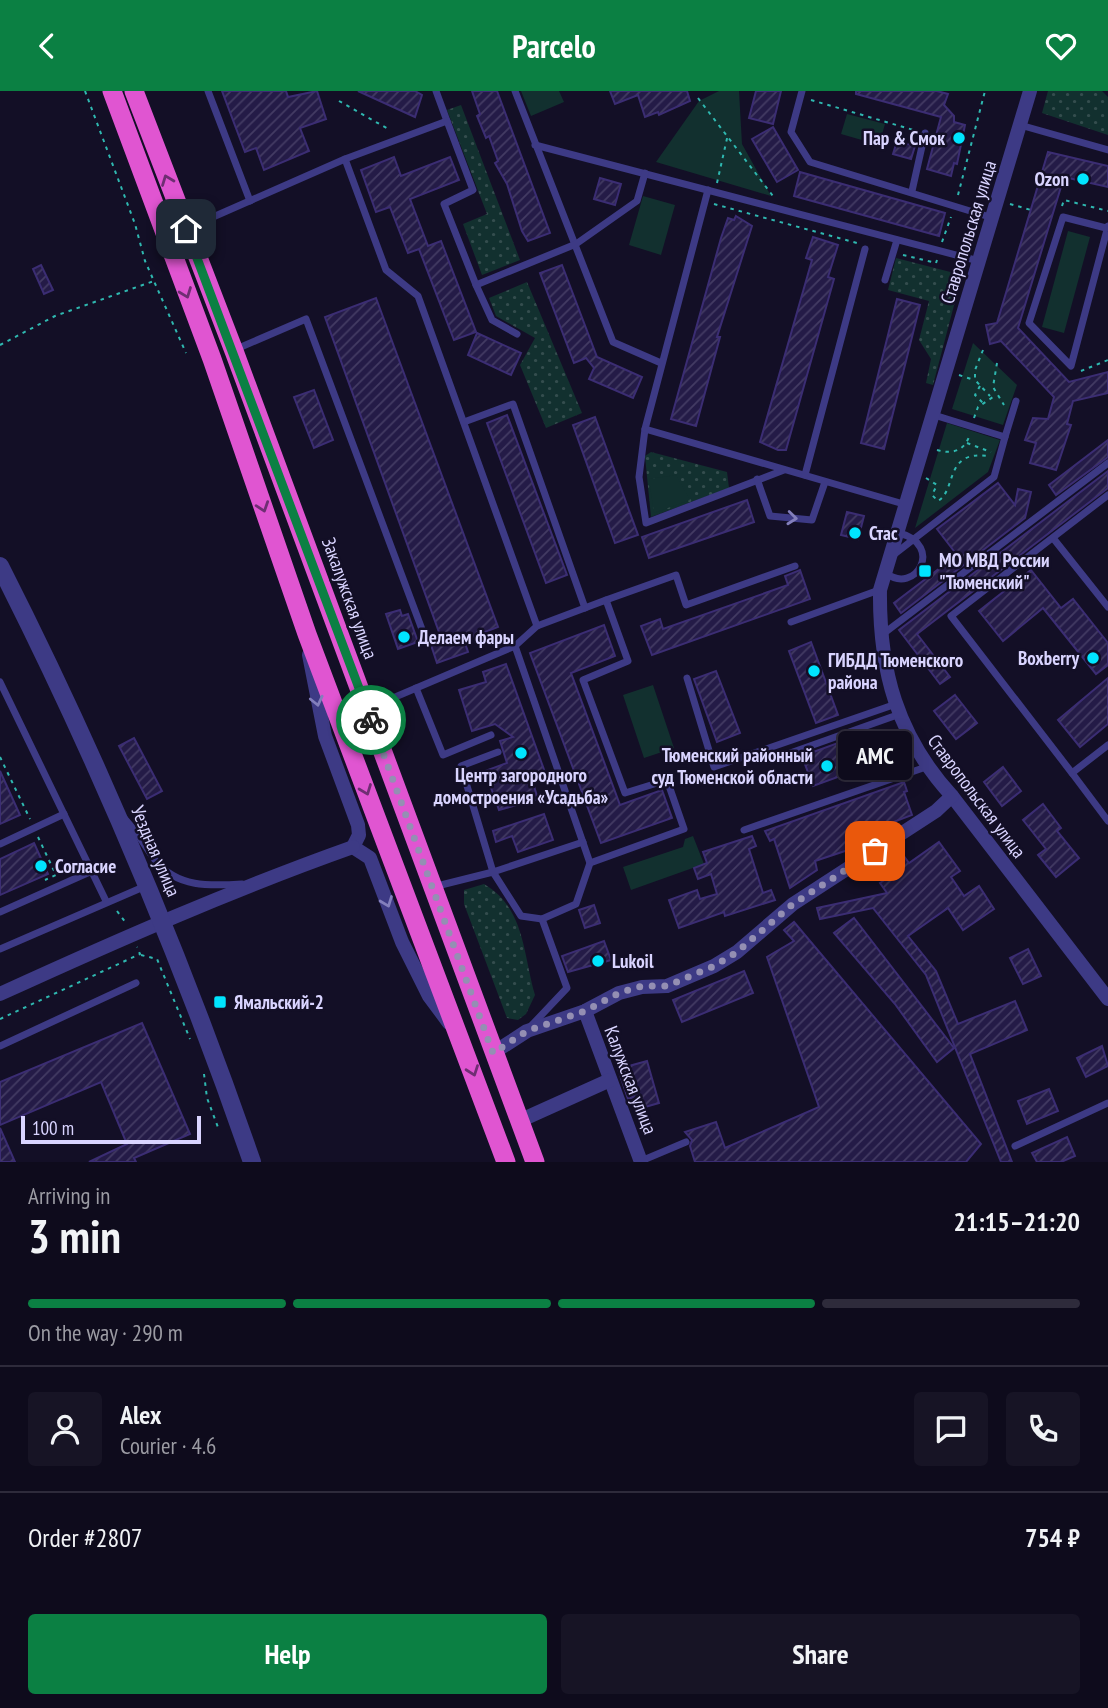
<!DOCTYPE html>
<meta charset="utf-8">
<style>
body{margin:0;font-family:"PT Sans Narrow",sans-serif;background:#171425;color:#f1f3f6;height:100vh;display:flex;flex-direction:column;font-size:26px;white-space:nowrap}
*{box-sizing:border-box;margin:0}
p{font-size:23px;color:#9b9ba3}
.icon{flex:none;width:38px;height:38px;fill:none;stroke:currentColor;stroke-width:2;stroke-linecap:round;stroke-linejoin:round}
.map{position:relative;height:1071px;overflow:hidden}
.side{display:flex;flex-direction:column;background:#0e0b1c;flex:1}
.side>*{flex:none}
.scale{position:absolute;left:21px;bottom:18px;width:180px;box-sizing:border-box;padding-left:7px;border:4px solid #d9d4ff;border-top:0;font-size:19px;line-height:24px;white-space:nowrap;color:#d9d4ff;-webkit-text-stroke:5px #130f26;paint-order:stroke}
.pin{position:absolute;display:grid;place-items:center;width:60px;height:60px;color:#fff;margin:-30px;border-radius:14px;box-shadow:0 4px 10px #0006}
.courier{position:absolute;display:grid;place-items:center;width:70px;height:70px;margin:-35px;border:5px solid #0b8043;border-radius:50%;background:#fff;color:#222;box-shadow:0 2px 9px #0007}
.bubble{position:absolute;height:49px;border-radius:7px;background:#0e0b1c;box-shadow:0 4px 18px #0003,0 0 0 2px #2e2b3b;font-size:23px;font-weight:600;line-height:49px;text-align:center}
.headline em{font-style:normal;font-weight:600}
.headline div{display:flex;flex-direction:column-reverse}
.headline{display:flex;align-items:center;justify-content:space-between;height:119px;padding:0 28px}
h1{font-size:46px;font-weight:600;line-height:52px}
.bar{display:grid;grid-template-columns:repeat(4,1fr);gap:10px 7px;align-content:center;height:84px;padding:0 28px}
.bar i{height:9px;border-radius:5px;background:#2e2b3b}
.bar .current{background:#0b8043}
.bar p{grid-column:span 4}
.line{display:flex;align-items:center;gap:18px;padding:0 28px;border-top:2px solid #2e2b3b}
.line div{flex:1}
.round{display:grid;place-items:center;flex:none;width:74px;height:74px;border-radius:7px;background:#171425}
.primary-button{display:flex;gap:14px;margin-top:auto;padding:14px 28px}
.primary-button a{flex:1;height:80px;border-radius:7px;background:#0b8043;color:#fff;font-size:28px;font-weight:600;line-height:80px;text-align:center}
.primary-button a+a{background:#171425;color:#f1f3f6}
header{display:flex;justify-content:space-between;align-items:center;height:91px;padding:0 28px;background:#0b8043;color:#fff;font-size:32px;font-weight:600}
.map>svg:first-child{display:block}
.grass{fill:url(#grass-dots)}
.green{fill:#12302f}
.building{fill:url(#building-hatch);stroke:#3b2d73;stroke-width:2}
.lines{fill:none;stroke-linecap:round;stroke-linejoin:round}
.path{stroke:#2fb8b0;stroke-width:2;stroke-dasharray:3.5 5;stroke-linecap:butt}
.service{stroke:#3d3a85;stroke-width:7}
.minor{stroke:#3d3a85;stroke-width:14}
.tertiary{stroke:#3d3a85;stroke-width:18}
.trunk{stroke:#e055d1;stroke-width:19}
.oneway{stroke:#6f2e73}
.oneway2{stroke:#837fbc}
.done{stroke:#948fb3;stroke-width:7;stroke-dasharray:0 12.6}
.route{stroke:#0b8043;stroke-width:9}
.poi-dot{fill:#00e5ff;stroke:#130f26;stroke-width:2.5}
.labels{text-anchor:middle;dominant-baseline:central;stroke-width:5;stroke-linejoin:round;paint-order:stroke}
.poi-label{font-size:19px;font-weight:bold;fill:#d9d4ff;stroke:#130f26;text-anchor:start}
.street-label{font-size:19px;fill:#d9d4ff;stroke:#130f26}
</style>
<header><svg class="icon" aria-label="back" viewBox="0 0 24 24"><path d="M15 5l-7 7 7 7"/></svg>Parcelo<svg class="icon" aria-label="heart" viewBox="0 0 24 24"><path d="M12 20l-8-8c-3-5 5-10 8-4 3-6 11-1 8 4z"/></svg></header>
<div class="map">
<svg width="1108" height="1071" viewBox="0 0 1108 1071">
<defs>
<pattern id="grass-dots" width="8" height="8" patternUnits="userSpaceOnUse" patternTransform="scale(1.75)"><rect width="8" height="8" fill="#12302f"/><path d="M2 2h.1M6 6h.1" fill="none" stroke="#344d4e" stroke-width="1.8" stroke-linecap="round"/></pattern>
<pattern id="building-hatch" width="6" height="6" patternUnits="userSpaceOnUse" patternTransform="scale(1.75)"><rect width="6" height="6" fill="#241b47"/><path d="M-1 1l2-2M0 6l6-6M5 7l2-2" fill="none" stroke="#433b63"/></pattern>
</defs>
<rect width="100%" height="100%" fill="#130f26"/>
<!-- grass -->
<g class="grass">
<path d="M 1048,0 L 1102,0 L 1108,6 L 1108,44 L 1042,22 Z"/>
<path d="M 461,14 L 520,169 L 482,184 L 463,133 L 487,123 L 447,19 Z"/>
<path d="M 896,167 L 962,184 L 933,294 L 926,292 L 931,268 L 919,249 L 929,210 L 888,199 Z"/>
<path d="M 527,191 L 582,322 L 546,337 L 520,274 L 535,247 L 496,225 L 489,207 Z"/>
<path d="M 651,361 L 727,381 L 729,397 L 651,426 L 645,365 Z"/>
<path d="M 484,793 C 525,817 523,863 535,904 L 526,923 L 518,929 L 507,927 L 464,813 L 464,799 Z"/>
</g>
<!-- green -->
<g class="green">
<path d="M 521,0 L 559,0 L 564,11 L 531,25 Z"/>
<path d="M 719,0 L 739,0 L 742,53 L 771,105 L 656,71 L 699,10 Z"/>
<path d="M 847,23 L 885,33 L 879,54 L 841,43 Z"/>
<path d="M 643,105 L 675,114 L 661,164 L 629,154 Z"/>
<path d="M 1068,140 L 1090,146 L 1064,242 L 1042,236 Z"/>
<path d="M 973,252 L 1017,294 L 1003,334 L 952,318 Z"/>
<path d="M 947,332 L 1000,349 L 988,381 L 915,437 Z"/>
<path d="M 676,384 L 690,409 L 654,422 L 649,388 Z"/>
<path d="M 653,594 L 674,657 L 644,667 L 623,604 Z"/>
<path d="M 693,745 L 704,773 L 631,799 L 623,776 L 683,756 L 685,748 Z"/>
</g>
<!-- building -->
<g class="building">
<path d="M 222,0 L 286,0 L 288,6 L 317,0 L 326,28 L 300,37 L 309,60 L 264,79 L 256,57 L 245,61 Z"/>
<path d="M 358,0 L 415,0 L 422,4 L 415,26 Z"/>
<path d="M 472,0 L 497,0 L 550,142 L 528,150 L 522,140 L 507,93 L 495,72 L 498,70 L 489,45 L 486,47 L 477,25 L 480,23 Z"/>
<path d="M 610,0 L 687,0 L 690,10 L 659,24 L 658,21 L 645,26 L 638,4 L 615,13 Z"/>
<path d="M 756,0 L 781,0 L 773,33 L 749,27 Z"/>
<path d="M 856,0 L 937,0 L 948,3 L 944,14 L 954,25 L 954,31 L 965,34 L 957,73 L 954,72 L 951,85 L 927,78 L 941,26 L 856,3 Z"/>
<path d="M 773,36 L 798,79 L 777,91 L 752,48 Z"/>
<path d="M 897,50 L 915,55 L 911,68 L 893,63 Z"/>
<path d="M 1048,61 L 1108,75 L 1108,96 L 1064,86 L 1018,237 L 1069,291 L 1108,281 L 1108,302 L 1073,310 L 1067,333 L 1071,334 L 1056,379 L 1030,372 L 1036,352 L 1025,349 L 1033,327 L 1048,328 L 1054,306 L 1001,250 L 990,253 L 986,234 L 997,232 Z"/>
<path d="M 394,66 L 401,85 L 450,66 L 459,89 L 410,108 L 428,155 L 441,150 L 476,241 L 454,249 L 419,158 L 408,162 L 390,116 L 376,121 L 361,79 Z"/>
<path d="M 800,81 L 945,122 L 939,145 L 794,105 Z"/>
<path d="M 600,87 L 621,93 L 615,114 L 594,108 Z"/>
<path d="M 736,125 L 752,135 L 717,246 L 720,246 L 696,335 L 671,328 L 721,147 L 728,127 L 734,129 Z"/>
<path d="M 813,146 L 838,154 L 828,186 L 834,188 L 786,359 L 778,359 L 760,351 L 812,169 L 806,167 Z"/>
<path d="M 41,174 L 53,199 L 44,203 L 33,178 Z"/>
<path d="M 562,174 L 597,266 L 642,286 L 633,307 L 589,288 L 594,277 L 586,267 L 574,272 L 540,182 Z"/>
<path d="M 376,207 L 498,536 L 464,549 L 468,561 L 437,572 L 429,548 L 440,544 L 325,226 Z"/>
<path d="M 897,208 L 920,214 L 884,358 L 861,352 Z"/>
<path d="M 477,242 L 521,262 L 511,284 L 468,264 Z"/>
<path d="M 314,299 L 333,349 L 314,357 L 294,306 Z"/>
<path d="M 507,324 L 567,484 L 546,492 L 487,332 Z"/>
<path d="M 595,326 L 638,444 L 615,452 L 573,334 Z"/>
<path d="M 1108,349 L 1108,366 L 1056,404 L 1049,394 Z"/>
<path d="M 1108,380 L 1108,397 L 917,543 L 950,586 L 940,593 L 899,539 Z"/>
<path d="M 998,392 L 1015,414 L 1018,398 L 1031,401 L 1025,427 L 901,522 L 894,512 L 957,464 L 937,438 Z"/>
<path d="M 747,409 L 754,431 L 649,467 L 642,446 Z"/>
<path d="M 847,421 L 864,425 L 858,448 L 841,444 Z"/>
<path d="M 800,479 L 810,508 L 652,564 L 641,535 L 660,528 L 663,538 L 788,494 L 785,485 Z"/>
<path d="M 1031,479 L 1061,517 L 1073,508 L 1108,552 L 1108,574 L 1096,583 L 1043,517 L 1003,550 L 979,520 Z"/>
<path d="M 400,519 L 402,525 L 408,523 L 418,551 L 398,558 L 386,523 Z"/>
<path d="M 604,534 L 615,565 L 571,582 L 620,714 L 662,699 L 672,727 L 601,752 L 530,562 Z"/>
<path d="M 811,551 L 838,624 L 816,632 L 789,560 Z"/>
<path d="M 506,573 L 547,687 L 533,692 L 538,708 L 499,719 L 485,680 L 507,672 L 500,650 L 513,646 L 495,633 L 472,640 L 459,599 L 486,591 L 483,581 Z"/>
<path d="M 716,580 L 740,642 L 717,651 L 694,588 Z"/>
<path d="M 1108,587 L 1108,633 L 1080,656 L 1058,629 Z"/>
<path d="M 955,604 L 977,632 L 956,648 L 934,620 Z"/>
<path d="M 134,647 L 162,700 L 147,708 L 119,655 Z"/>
<path d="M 849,648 L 860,678 L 813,695 L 802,665 Z"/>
<path d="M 1003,676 L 1021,700 L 1002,715 L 984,691 Z"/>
<path d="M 0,680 L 20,724 L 0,733 Z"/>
<path d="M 904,691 L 907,700 L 904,701 L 912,724 L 875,738 L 877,746 L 857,756 L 815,770 L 817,779 L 790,797 L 774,748 L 770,750 L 765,740 Z"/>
<path d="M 1043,713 L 1061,737 L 1057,740 L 1079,767 L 1056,786 L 1038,764 L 1046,758 L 1023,729 Z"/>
<path d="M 544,723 L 553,749 L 518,761 L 512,745 L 496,751 L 493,740 Z"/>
<path d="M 752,745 L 756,755 L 749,758 L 763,802 L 771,799 L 775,809 L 725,825 L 724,821 L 679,837 L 669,809 L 697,799 L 700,808 L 717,803 L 711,783 L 698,788 L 694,777 L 707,772 L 703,761 Z"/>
<path d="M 939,751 L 960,780 L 951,786 L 964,805 L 979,795 L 994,818 L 963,839 L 948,817 L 908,845 L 936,880 L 958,933 L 1015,910 L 1027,939 L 970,963 L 1012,1071 L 1001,1071 L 926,884 L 873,817 L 820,828 L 817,817 L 887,802 L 880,792 L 890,785 L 882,774 L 901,761 L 909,772 Z"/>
<path d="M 34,752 L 48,783 L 0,804 L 0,768 Z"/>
<path d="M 594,814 L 600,832 L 585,837 L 579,819 Z"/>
<path d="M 854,827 L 954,957 L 937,971 L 895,913 L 834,842 Z"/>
<path d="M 794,831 L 981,1053 L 966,1071 L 695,1071 L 690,1055 L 692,1049 L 685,1041 L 716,1031 L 725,1057 L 819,1016 L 767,866 L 794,850 L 784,839 Z"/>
<path d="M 604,850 L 611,869 L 568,881 L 562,865 Z"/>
<path d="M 1028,858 L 1041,885 L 1023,893 L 1010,867 Z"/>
<path d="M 744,880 L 753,902 L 682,931 L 673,909 Z"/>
<path d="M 142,932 L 190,1043 L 134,1067 L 136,1071 L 89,1071 L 127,1053 L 101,991 L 0,1034 L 0,991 Z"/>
<path d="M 1102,955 L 1108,975 L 1086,986 L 1077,967 Z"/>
<path d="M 647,970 L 659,1012 L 638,1018 L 634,1006 L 628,1008 L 618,978 Z"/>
<path d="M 1049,998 L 1058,1020 L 1027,1033 L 1018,1010 Z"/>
<path d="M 0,1037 L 15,1071 L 0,1071 Z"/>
<path d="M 1067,1046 L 1075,1065 L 1061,1071 L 1037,1071 L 1032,1062 Z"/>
</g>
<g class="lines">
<!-- path -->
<g class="path">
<path d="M 85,0 L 135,133 L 145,170 L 186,262"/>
<path d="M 698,7 L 773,105"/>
<path d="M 811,9 L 917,40"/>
<path d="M 339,10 L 390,39"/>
<path d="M 717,92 L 728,43"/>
<path d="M 958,104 L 985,0"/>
<path d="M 714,113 L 857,152"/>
<path d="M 1010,113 L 1031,119"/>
<path d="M 1062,115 L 1064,109 L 1108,120"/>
<path d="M 942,151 L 951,126"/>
<path d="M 903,164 L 936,172 L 937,169"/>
<path d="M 0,254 L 55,225 L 154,190"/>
<path d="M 983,259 L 975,279 L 975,289 L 990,305"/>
<path d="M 997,272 L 993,296 L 1004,314"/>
<path d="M 1081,280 L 1108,269"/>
<path d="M 959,284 L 974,289"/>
<path d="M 980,295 L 975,304 L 983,312"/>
<path d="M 974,327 L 978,316 L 996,304"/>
<path d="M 967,352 L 991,361"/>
<path d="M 937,359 C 951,363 963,361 969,346"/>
<path d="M 926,387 L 937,394 L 932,404 L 938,410 C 957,399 944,359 988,365"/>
<path d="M 0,666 L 30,728"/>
<path d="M 38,746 L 56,784 L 45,789"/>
<path d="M 117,820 L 126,832"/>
<path d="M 141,864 L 157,868 L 190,948"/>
<path d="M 0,928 L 140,863 L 137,856"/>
<path d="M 204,983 L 207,1007 L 219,1039"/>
</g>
<!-- service -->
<g class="service">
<path d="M 208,0 L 250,110"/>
<path d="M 436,0 L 447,30"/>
<path d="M 515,0 L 613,251 L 661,272"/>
<path d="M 802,0 L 791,41 L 810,71 L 993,127"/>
<path d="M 1020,34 L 1108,59"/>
<path d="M 535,54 L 979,170"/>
<path d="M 345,68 L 386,179 L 418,205 L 537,535"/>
<path d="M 708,99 L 645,338 L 639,386 L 646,432 L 784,379"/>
<path d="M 912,100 L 925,42"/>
<path d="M 188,137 L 345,68 L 447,30 L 473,99 L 444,113 L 476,194 L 576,153 L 637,110 L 645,82"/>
<path d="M 1106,137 L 1063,126 L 1029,232 L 1071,275 L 1108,135"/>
<path d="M 885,189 L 897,149"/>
<path d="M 476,194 L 492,229 L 517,243"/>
<path d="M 234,259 L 306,228 L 423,541"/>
<path d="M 934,324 L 1005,346 L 1016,310"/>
<path d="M 464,331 L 513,313 L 585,517"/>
<path d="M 645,338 L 907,414"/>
<path d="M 805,384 L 865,158"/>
<path d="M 757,388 L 770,425 L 812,429 L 825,391"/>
<path d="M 1053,447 L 1108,516"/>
<path d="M 892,465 L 994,386 L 1005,346"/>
<path d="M 886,482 C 915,505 945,454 899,442"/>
<path d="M 606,509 L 676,484 L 686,514 L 795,475"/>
<path d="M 791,531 L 879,499"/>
<path d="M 883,543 L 1108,372"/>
<path d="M 515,555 L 590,772"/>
<path d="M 687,587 L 714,676 L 896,613"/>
<path d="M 0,591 L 106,810"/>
<path d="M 416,597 L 443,664 L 491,644"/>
<path d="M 367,618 L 515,555 L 537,535 L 606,509 L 628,570 L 583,589 L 625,702 L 667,689 L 684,738 L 590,772 L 576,813 L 542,828 L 521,825 L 493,781 L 433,796"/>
<path d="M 1108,654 L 1072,682 L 1108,730"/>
<path d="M 498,661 L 461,675 L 493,781 L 583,751"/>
<path d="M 779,666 L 900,623"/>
<path d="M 1072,682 L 951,525 L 1108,404"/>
<path d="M 125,728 C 137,741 145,755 155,769 C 177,797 210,795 242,793"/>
<path d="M 744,739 L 926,676"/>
<path d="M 0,753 L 64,723"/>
<path d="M 0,821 L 92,780"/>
<path d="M 0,858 L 148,794"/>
<path d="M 532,934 L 567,897 L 542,828"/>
<path d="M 0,955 L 136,892"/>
<path d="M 1015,1055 L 1108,1012"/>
<path d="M 641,1070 L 686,1051"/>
</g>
<!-- minor -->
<g class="minor">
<path d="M 1030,0 L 880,499 C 879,579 897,645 952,705 L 1108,908"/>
<path d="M 309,564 L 325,645 L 358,734 L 359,744 L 353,756"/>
<path d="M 353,756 L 370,767 L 402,851 L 429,905 L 449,932"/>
<path d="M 0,903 C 116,850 232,799 353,756"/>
<path d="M 585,920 L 641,1071"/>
<path d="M 493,962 L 527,940 L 585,920 L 619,902 L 642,896 L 667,895 L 714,875 L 737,861 L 793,813 L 936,720 L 952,705"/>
<path d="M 519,1030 L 610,989"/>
</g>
<!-- tertiary -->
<path class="tertiary" d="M 0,475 C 98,668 181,866 252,1071"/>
<!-- trunk -->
<g class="trunk">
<path d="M 112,0 L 212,268 L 307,543 L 506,1071"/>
<path d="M 134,0 L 234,260 L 535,1071"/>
</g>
</g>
<!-- one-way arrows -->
<defs><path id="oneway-chevron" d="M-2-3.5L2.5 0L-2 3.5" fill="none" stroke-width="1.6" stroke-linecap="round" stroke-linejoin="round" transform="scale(1.75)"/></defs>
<g class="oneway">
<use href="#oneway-chevron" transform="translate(167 89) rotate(-111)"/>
<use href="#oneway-chevron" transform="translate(186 202) rotate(69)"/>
<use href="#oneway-chevron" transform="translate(263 416) rotate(71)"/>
<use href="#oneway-chevron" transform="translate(366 699) rotate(69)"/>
<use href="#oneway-chevron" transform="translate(473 980) rotate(70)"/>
</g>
<g class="oneway2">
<use href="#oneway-chevron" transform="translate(792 427) rotate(6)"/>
<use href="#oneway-chevron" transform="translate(317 610) rotate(77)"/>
<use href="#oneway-chevron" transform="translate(387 811) rotate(69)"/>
</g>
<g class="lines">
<!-- done -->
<path class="done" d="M 371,629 L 493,962 L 527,940 L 585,920 L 619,902 L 642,895 L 667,895 L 714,875 L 737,861 L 793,813 L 875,760"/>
<!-- route -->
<path class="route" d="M 186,138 L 371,629"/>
</g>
<!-- markers -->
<g class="poi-dot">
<circle cx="959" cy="47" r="7"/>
<circle cx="1083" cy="88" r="7"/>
<circle cx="855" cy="442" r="7"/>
<rect x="918" y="473" width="14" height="14" rx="3.5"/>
<circle cx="404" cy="546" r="7"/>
<circle cx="1093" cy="567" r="7"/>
<circle cx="814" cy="580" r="7"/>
<circle cx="521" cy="662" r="7"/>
<circle cx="827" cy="675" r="7"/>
<circle cx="41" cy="775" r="7"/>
<circle cx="598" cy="870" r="7"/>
<rect x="213" y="904" width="14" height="14" rx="3.5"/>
</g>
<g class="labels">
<!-- poi labels -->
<g class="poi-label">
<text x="945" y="47" text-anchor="end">Пар &amp; Смок</text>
<text x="1069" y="88" text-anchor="end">Ozon</text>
<text x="869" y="442">Стас</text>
<text x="939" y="469">МО МВД России<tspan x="939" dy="22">"Тюменский"</tspan></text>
<text x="418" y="546">Делаем фары</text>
<text x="1079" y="567" text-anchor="end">Boxberry</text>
<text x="828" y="569">ГИБДД Тюменского<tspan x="828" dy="22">района</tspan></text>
<text x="813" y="664" text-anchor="end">Тюменский районный<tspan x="813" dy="22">суд Тюменской области</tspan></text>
<text x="521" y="684" text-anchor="middle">Центр загородного<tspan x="521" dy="22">домостроения «Усадьба»</tspan></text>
<text x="55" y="775">Согласие</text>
<text x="612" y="870">Lukoil</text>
<text x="234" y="911">Ямальский-2</text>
</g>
<!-- street labels -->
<g class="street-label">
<text transform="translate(968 141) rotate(-73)">Ставропольская улица</text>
<text transform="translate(350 507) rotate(70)">Закалужская улица</text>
<text transform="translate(977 705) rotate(53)">Ставропольская улица</text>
<text transform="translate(156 760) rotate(67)">Уездная улица</text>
<text transform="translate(631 989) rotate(69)">Калужская улица</text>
</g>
</g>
</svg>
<div class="scale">100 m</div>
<div class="pin" style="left:875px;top:760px;background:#ea580c"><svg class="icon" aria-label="bag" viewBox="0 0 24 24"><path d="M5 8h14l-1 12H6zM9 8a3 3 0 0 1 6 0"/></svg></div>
<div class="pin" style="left:186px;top:138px;background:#1f2937"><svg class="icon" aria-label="home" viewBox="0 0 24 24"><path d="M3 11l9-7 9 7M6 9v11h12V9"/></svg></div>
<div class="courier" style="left:371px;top:629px"><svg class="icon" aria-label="bike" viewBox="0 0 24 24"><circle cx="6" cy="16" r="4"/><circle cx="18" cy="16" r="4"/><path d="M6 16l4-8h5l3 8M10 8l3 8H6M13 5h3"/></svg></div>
<div class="bubble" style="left:838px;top:640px;width:74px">АМС</div>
</div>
<section class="side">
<div class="headline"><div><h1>3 min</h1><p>Arriving in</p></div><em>21:15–21:20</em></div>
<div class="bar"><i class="current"></i><i class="current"></i><i class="current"></i><i></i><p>On the way · 290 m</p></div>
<div class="line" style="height:126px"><a class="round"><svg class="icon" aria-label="person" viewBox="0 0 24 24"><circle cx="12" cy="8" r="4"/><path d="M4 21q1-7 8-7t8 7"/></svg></a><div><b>Alex</b><p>Courier · 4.6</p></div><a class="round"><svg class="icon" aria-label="chat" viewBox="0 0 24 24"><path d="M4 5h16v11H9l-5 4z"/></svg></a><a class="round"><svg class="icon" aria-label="phone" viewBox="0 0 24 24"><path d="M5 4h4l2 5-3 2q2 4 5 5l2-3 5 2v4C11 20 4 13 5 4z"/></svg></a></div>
<div class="line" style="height:91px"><div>Order #2807</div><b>754 ₽</b></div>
<div class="primary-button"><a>Help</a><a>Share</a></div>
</section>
